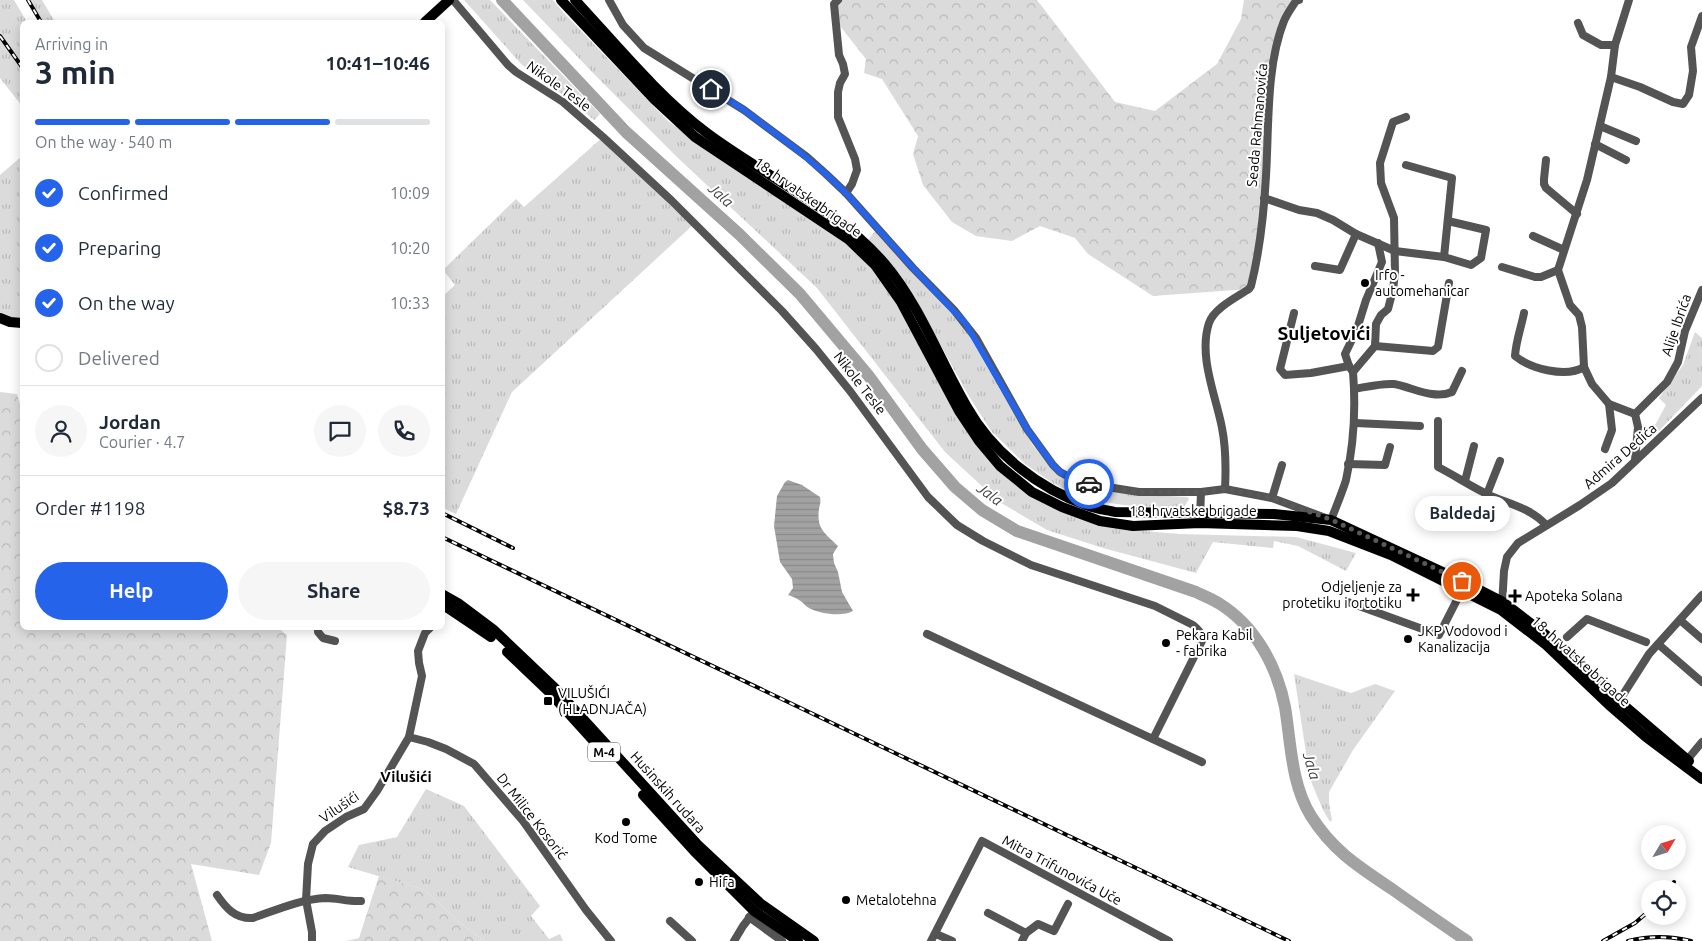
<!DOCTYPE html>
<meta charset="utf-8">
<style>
body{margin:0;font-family:Ubuntu,sans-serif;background:#f6f6f7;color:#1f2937;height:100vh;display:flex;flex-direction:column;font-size:19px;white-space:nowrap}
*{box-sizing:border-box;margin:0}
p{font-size:16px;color:#747a83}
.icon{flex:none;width:28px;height:28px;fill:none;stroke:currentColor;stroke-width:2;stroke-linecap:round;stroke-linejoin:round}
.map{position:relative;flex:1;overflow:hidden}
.panel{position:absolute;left:20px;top:20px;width:425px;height:610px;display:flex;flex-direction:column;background:#fff;border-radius:8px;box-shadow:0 2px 12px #0003}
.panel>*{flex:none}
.needle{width:32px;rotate:52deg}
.tools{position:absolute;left:1641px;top:825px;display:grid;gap:10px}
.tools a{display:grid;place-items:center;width:45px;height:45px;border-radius:50%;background:#fff;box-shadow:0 2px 12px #0003;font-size:25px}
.pin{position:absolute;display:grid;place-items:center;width:42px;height:42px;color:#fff;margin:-21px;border:2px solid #fff;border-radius:50%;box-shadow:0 1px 5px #0007}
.courier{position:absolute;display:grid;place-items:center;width:50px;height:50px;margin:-25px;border:4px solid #2563eb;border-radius:50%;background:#fff;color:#222;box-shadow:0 1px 6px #0007}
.bubble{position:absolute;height:35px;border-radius:18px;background:#fff;box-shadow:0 2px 12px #0003;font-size:16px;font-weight:600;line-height:35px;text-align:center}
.overview em{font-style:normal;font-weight:600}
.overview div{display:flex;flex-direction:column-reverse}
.overview{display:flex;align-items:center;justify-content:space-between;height:85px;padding:0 15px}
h1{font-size:32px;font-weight:600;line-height:38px}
.bar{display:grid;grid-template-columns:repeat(4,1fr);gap:8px 5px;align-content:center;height:60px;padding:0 15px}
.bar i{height:6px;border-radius:4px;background:#e0e1e3}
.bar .active{background:#2563eb}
.bar p{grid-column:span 4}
.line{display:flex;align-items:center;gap:12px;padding:0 15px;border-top:1px solid #e0e1e3}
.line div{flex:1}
.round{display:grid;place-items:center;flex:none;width:52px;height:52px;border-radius:26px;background:#f6f6f7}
ol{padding:0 15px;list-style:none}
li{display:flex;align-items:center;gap:15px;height:55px}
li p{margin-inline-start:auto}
li .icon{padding:5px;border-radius:50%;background:#2563eb;color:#fff;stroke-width:4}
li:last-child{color:#747a83}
li i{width:28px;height:28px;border:2px solid #e0e1e3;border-radius:50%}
.button{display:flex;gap:10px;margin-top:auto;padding:10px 15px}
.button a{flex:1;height:58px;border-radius:30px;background:#2563eb;color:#fff;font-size:20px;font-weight:600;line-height:58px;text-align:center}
.button a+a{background:#f6f6f7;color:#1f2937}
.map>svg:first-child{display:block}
.grass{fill:url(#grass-tufts)}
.forest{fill:url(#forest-crowns)}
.water{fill:url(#water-rules)}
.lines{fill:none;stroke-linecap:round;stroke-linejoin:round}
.river{stroke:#a2a2a2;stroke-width:12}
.minor{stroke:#545454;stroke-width:8}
.major{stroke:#000;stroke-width:10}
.rail-casing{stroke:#000;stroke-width:4}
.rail{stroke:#fff;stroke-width:2;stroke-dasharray:5.5;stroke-linecap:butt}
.done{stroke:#595959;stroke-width:5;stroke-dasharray:0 9}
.route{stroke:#2563eb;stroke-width:6}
.poi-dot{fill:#000;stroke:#fff;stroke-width:2}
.labels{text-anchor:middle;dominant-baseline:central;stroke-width:4;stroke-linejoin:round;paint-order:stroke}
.shield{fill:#fff;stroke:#4c4c4c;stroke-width:1}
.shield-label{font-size:12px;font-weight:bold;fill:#000}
.street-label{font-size:14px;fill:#000;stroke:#fff}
.poi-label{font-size:14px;fill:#000;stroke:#fff;text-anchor:start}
.water-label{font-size:15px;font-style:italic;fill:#434343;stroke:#fff}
.neighbourhood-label{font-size:15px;font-weight:bold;fill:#000;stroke:#fff}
.district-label{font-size:19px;font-weight:bold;fill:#000;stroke:#fff}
</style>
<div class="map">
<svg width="1702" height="941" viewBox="0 0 1702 941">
<defs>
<pattern id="grass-tufts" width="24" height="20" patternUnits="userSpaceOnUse" patternTransform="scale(1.25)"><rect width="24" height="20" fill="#dbdbdb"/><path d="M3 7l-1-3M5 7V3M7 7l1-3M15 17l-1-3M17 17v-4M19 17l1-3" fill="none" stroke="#bababa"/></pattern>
<pattern id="forest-crowns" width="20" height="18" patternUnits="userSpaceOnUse" patternTransform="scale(1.25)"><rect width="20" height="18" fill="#dbdbdb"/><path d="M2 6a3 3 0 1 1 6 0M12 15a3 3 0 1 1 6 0" fill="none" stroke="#bababa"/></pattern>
<pattern id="water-rules" width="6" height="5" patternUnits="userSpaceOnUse" patternTransform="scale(1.25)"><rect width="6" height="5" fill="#a2a2a2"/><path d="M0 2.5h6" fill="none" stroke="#8a8a8a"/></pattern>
</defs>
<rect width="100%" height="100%" fill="#fff"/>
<!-- grass -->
<g class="grass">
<path d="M 0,0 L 14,0 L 27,22 L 22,22 L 22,106 L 0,78 Z"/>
<path d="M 28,0 L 42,0 L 55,22 L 41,22 Z"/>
<path d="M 464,0 L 490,0 L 600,114 L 594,120 L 566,97 L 522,65 Z"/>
<path d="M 523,0 L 553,0 L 562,11 L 669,122 L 845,241 L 871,265 L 888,287 L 938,380 L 1020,487 L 1051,507 L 1120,529 L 1179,534 L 1296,537 L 1356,553 L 1346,571 L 1298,546 L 1274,541 L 1273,548 L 1213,542 L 1196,573 L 1103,548 L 1047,530 L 998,501 L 945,452 L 817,288 L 679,159 L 595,75 Z"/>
<path d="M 603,137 L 694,224 L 512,392 L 456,514 L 443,508 L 442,297 L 455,285 L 443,270 L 516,199 L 524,207 Z"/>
<path d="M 22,156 L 22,323 L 0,318 L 0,175 Z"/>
<path d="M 875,231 L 957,318 L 972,339 L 1032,444 L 1046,462 L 1068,481 L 1138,494 L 1187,497 L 1189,499 L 1183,509 L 1124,505 L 1089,500 L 1054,484 L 1025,464 L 991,431 L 967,393 L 940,344 L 916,304 L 868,240 Z"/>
<path d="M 1695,332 L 1702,338 L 1702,386 L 1658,432 L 1654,427 L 1666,405 L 1659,398 L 1683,365 Z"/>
<path d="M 1294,674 L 1351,693 L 1375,684 L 1395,691 L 1353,750 L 1329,792 L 1329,803 L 1332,820 L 1330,822 L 1323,810 L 1310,779 Z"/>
<path d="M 426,789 L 464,806 L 540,906 L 531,916 L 549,939 L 560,934 L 563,941 L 485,941 L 459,922 L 425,890 L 348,867 L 359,845 L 397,837 Z"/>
</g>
<!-- forest -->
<g class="forest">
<path d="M 837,0 L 1037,0 L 1115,102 L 1155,111 L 1217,64 L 1241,19 L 1244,0 L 1299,0 L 1285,18 L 1275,61 L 1266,176 L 1249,289 L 1153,296 L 1088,254 L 1075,238 L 1040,226 L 1012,241 L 976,236 L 952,222 L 923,185 L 913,154 L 918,136 L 882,79 L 864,73 L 866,59 L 840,26 Z"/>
<path d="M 0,392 L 17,394 L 22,411 L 22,628 L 278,628 L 287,635 L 271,843 L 259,875 L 191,864 L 212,941 L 0,941 Z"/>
<path d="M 379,876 L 425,890 L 459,922 L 485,941 L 346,941 L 359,938 Z"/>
</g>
<!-- water -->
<path class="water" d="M 788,480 L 802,485 L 820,497 C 821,502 820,504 819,509 C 816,529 826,534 838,546 L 833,554 L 834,563 L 838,572 L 842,592 L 853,611 C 843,617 819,614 809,608 C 805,606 803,602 799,600 C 796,598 792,596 788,595 L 793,588 L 792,579 L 780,562 L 774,526 L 777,496 L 785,482 Z"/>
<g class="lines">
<!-- river -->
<path class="river" d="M 502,0 L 626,132 L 739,234 L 800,294 L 868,375 L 922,449 L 955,487 L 982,510 L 1017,531 L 1196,592 C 1204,596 1212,599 1220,604 C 1255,626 1277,666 1285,707 C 1291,743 1291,784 1311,816 C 1333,851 1359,867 1392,889 C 1417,907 1442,924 1467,941"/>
<!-- minor -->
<g class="minor">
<path d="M 453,0 L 508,65 L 516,72 L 563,102 L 603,137 L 672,201 L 782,311 L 816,349 L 850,391 L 928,497 L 957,525 L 983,541 L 1031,565 L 1155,606 L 1193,625 C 1199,630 1202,633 1202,641 L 1153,739"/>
<path d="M 609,0 L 623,25 L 644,48 L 744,110 L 807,157 L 826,174 L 846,193 L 913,268 L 954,310 L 976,338 L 1027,429 L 1053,465 L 1060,472 L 1071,478 L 1088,484 L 1139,492 L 1201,492 L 1225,489 L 1272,498 L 1331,520 C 1336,507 1342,493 1346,480 C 1354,444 1356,409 1353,372 L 1349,366 L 1345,354 L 1357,329 L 1366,300 L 1382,262 L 1378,243"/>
<path d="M 838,0 L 834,4 L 839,55 L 843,64 L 845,74 L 840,83 L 838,92 L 838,117 L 855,159 L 857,170 L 852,184 L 846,193"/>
<path d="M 1629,0 L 1615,45 L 1611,77 L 1587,180 L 1558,270 L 1570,305 L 1579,315 L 1582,327 L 1584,367 L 1592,384 L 1609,404 L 1635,414 L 1638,427 L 1635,460"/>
<path d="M 1578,23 L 1583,35 L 1601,45 L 1615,45"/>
<path d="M 1611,77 L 1640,87 L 1673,102 L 1683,104 L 1689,95 L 1693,71 L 1691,47 L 1702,16"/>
<path d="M 1600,126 L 1636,141"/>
<path d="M 1595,144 L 1626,160"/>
<path d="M 1546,160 L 1544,179 L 1544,184 L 1546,188 L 1577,214"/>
<path d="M 1406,165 L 1452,178 L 1444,257"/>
<path d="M 1264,198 L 1299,210 L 1317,213 L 1333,220 L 1356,234 L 1395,251 L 1444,257 L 1471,265 L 1481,258 L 1486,230 L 1448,221"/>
<path d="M 1533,236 L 1564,250"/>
<path d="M 1315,266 L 1340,270 L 1356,234"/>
<path d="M 1502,267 L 1535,277 L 1541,277 L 1558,270"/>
<path d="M 1294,313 L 1280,369 L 1285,375 L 1311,373 L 1349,366"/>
<path d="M 1524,313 C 1521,328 1516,341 1515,356 C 1531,369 1566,378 1584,367"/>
<path d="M 1375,346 L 1433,351 L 1438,347 L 1449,283"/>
<path d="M 1353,372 L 1375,346 L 1376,324 L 1381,315 L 1388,309 L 1393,290 L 1395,273 L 1394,218 L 1381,183 L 1380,163 L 1393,122 L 1406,117"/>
<path d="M 1354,389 C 1366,387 1382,383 1394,384 C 1412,387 1433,400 1452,392 L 1462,371"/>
<path d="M 1635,414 L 1667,382 L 1678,362 L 1685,331 L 1702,290"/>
<path d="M 1438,421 L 1438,467 C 1454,475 1470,486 1487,494 C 1507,504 1530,507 1546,525"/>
<path d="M 1355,423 L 1420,426"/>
<path d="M 1605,449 L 1612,430 L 1609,404"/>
<path d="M 1348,464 L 1385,465 L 1390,447"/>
<path d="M 1465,481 L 1474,446"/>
<path d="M 1225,489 C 1226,469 1226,448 1222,428 C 1216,396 1198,356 1209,323 C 1214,308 1237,297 1249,289 L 1251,286 C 1260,250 1264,212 1266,176 C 1269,127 1266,66 1284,21 C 1287,14 1292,7 1296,1 L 1299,0"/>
<path d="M 1487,494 L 1500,461"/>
<path d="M 1272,498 L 1282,465"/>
<path d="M 1200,518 L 1201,492"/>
<path d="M 1348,602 L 1439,635 L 1462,590"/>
<path d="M 1502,606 L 1504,571 L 1507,557 L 1518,543 L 1580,505 L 1612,483 L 1702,398"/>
<path d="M 1680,620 L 1702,639"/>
<path d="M 318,628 L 318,632 L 323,638 L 335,641"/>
<path d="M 927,634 L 1202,762"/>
<path d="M 1567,637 L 1587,619 L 1646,642"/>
<path d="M 1658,644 L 1702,682"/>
<path d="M 1619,701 L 1649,654 L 1702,595"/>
<path d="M 409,737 L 428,742 L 446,749 L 474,764 L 523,821 L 586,910 L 611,941"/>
<path d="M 1687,760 L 1702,742"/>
<path d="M 217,895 C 226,908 235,919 253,918 C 276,910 301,899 326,898 C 338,898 349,902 361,901"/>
<path d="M 988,913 L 1026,933"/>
<path d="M 749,917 L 782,941"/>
<path d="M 670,921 L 692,941"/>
<path d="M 936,934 L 952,941"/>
<path d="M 312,941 L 312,932 L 306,900 L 308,864 L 313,844 L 325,831 L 346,817 L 364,809 L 377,791 L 409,737 L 422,676 L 419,663 L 418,651 L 425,633 L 430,628"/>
<path d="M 734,941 L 743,926 L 757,908"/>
<path d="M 931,941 L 982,841 L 1169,941"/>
<path d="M 1022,941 L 1026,933 L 1038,924 L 1054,931 L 1068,904"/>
</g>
<!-- major -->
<g class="major">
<path d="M 561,0 L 654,99 L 695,137 L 848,239 L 875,265 L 901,302 L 959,411 L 979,441 L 1000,466 L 1032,492 L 1062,507 L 1100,521 L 1133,526 L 1200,523 L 1297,526 L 1329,531 L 1391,555 L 1501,610 L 1545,644 L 1609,705 L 1646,737 L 1702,779"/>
<path d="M 575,0 C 615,43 660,98 707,133 C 766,177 837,208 885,264 C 921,307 939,359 967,407 C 993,453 1039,489 1089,506 C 1097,509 1107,510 1115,512 L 1274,514 L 1331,520 L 1462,581 L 1503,602 L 1546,635 L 1619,701 L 1689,761"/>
<path d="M 425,22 L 449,0"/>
<path d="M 0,318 L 10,322 L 22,323"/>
<path d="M 442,594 L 458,603 L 494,630 L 554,687 L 699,846 L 760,903 L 814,941"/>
<path d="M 442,604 L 491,637"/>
<path d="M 507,652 L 550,693 L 608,757"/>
<path d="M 643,795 L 694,851 L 754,911 L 798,941"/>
</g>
<defs>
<g id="rail">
<path d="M 28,0 L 41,22"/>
<path d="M 0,36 L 22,67"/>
<path d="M 442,513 L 513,548"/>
<path d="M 442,537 L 1289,941"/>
<path d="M 1669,889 L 1674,882"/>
<path d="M 1603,941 L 1635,923 L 1650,910"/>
<path d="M 1628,941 C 1648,936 1671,936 1691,941"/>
</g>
</defs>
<!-- rail casing -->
<use href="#rail" class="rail-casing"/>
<!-- rail -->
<use href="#rail" class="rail"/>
</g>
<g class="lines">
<!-- done -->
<path class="done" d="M 1089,484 L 1139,492 L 1201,492 L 1225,489 L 1272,498 L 1332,520 L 1462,581"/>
<!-- route -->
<path class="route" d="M 711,89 L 744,110 L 796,149 L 826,174 L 846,193 L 913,268 L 966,324 L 1027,429 L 1053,465 L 1060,472 L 1071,478 L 1089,484"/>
</g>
<!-- markers -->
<g class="poi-dot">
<circle cx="1365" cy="283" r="5"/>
<path d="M1410.5 587.5h5v5h5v5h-5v5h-5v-5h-5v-5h5z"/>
<path d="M1512.5 588.5h5v5h5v5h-5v5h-5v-5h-5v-5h5z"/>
<circle cx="1408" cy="639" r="5"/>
<circle cx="1166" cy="643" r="5"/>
<rect x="543" y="696" width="10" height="10" rx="2.5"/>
<circle cx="626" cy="822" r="5"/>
<circle cx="699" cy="882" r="5"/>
<circle cx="846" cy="900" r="5"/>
</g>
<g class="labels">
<!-- shield labels -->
<rect class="shield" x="588" y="742.5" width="32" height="19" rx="4"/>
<g class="shield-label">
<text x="604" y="752">M-4</text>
</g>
<!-- street labels -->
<g class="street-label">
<text transform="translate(559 86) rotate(36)">Nikole Tesle</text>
<text transform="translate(1257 125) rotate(-85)">Seada Rahmanovića</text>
<text transform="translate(808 197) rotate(35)">18. hrvatske brigade</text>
<text transform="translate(1676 325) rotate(-71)">Alije Ibrića</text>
<text transform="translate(860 383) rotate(52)">Nikole Tesle</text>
<text transform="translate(1620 456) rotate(-41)">Admira Dedića</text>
<text x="1193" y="511">18. hrvatske brigade</text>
<text transform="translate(1581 661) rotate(42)">18. hrvatske brigade</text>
<text transform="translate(668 792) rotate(48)">Husinskih rudara</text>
<text transform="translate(339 807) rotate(-34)">Vilušići</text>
<text transform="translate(532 816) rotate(52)">Dr Milice Kosorić</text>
<text transform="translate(1062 870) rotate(28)">Mitra Trifunovića Uče</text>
</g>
<!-- poi labels -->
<g class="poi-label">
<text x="1375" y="275">Irfo -<tspan x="1375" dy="16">automehanicar</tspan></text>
<text x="1402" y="587" text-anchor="end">Odjeljenje za<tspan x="1402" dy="16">protetiku i ortotiku</tspan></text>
<text x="1525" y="596">Apoteka Solana</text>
<text x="1418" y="631">JKP Vodovod i<tspan x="1418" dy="16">Kanalizacija</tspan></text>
<text x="1176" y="635">Pekara Kabil<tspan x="1176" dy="16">- fabrika</tspan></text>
<text x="558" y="693">VILUŠIĆI<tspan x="558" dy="16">(HLADNJAČA)</tspan></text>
<text x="626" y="838" text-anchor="middle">Kod Tome</text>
<text x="709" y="882">Hifa</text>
<text x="856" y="900">Metalotehna</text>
</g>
<!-- water labels -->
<g class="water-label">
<text transform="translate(721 195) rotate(42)">Jala</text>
<text transform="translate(990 494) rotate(36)">Jala</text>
<text transform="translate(1312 766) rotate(73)">Jala</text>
</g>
<!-- neighbourhood labels -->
<g class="neighbourhood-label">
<text x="406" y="776">Vilušići</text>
</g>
<!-- district labels -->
<g class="district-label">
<text x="1324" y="333">Suljetovići</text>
</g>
</g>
</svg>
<div class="tools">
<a><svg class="needle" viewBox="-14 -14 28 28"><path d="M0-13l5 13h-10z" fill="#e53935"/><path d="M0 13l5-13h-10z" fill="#747a83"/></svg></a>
<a><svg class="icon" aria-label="locate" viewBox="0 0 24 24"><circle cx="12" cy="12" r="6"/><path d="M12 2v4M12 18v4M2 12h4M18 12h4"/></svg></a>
</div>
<div class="pin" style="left:1462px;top:581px;background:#ea580c"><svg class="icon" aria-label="bag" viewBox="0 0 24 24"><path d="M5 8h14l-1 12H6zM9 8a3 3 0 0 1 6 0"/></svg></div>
<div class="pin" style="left:711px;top:89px;background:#1f2937"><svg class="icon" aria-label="home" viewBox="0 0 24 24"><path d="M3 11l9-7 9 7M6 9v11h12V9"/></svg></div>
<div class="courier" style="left:1089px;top:484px"><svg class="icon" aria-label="car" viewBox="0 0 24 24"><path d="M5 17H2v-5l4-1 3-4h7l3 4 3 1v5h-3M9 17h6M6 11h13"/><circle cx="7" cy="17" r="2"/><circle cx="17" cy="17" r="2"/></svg></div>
<div class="bubble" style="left:1415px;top:496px;width:95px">Baldedaj</div>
<section class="panel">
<div class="overview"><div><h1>3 min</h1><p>Arriving in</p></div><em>10:41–10:46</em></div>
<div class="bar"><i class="active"></i><i class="active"></i><i class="active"></i><i></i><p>On the way · 540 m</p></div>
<ol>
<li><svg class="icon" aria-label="check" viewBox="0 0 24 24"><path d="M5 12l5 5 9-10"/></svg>Confirmed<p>10:09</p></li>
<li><svg class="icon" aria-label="check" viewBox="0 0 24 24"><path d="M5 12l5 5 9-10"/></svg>Preparing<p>10:20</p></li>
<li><svg class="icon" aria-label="check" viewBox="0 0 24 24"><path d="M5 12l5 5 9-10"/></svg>On the way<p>10:33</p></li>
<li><i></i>Delivered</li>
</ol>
<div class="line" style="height:90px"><a class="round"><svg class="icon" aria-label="person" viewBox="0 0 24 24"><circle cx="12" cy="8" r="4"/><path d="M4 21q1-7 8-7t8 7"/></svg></a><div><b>Jordan</b><p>Courier · 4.7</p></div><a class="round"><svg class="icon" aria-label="chat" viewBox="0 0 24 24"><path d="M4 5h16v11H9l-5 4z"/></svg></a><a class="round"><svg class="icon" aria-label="phone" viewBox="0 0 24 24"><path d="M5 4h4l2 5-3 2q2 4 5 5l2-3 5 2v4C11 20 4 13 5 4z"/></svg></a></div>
<div class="line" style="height:65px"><div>Order #1198</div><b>$8.73</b></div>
<div class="button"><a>Help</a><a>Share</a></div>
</section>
</div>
